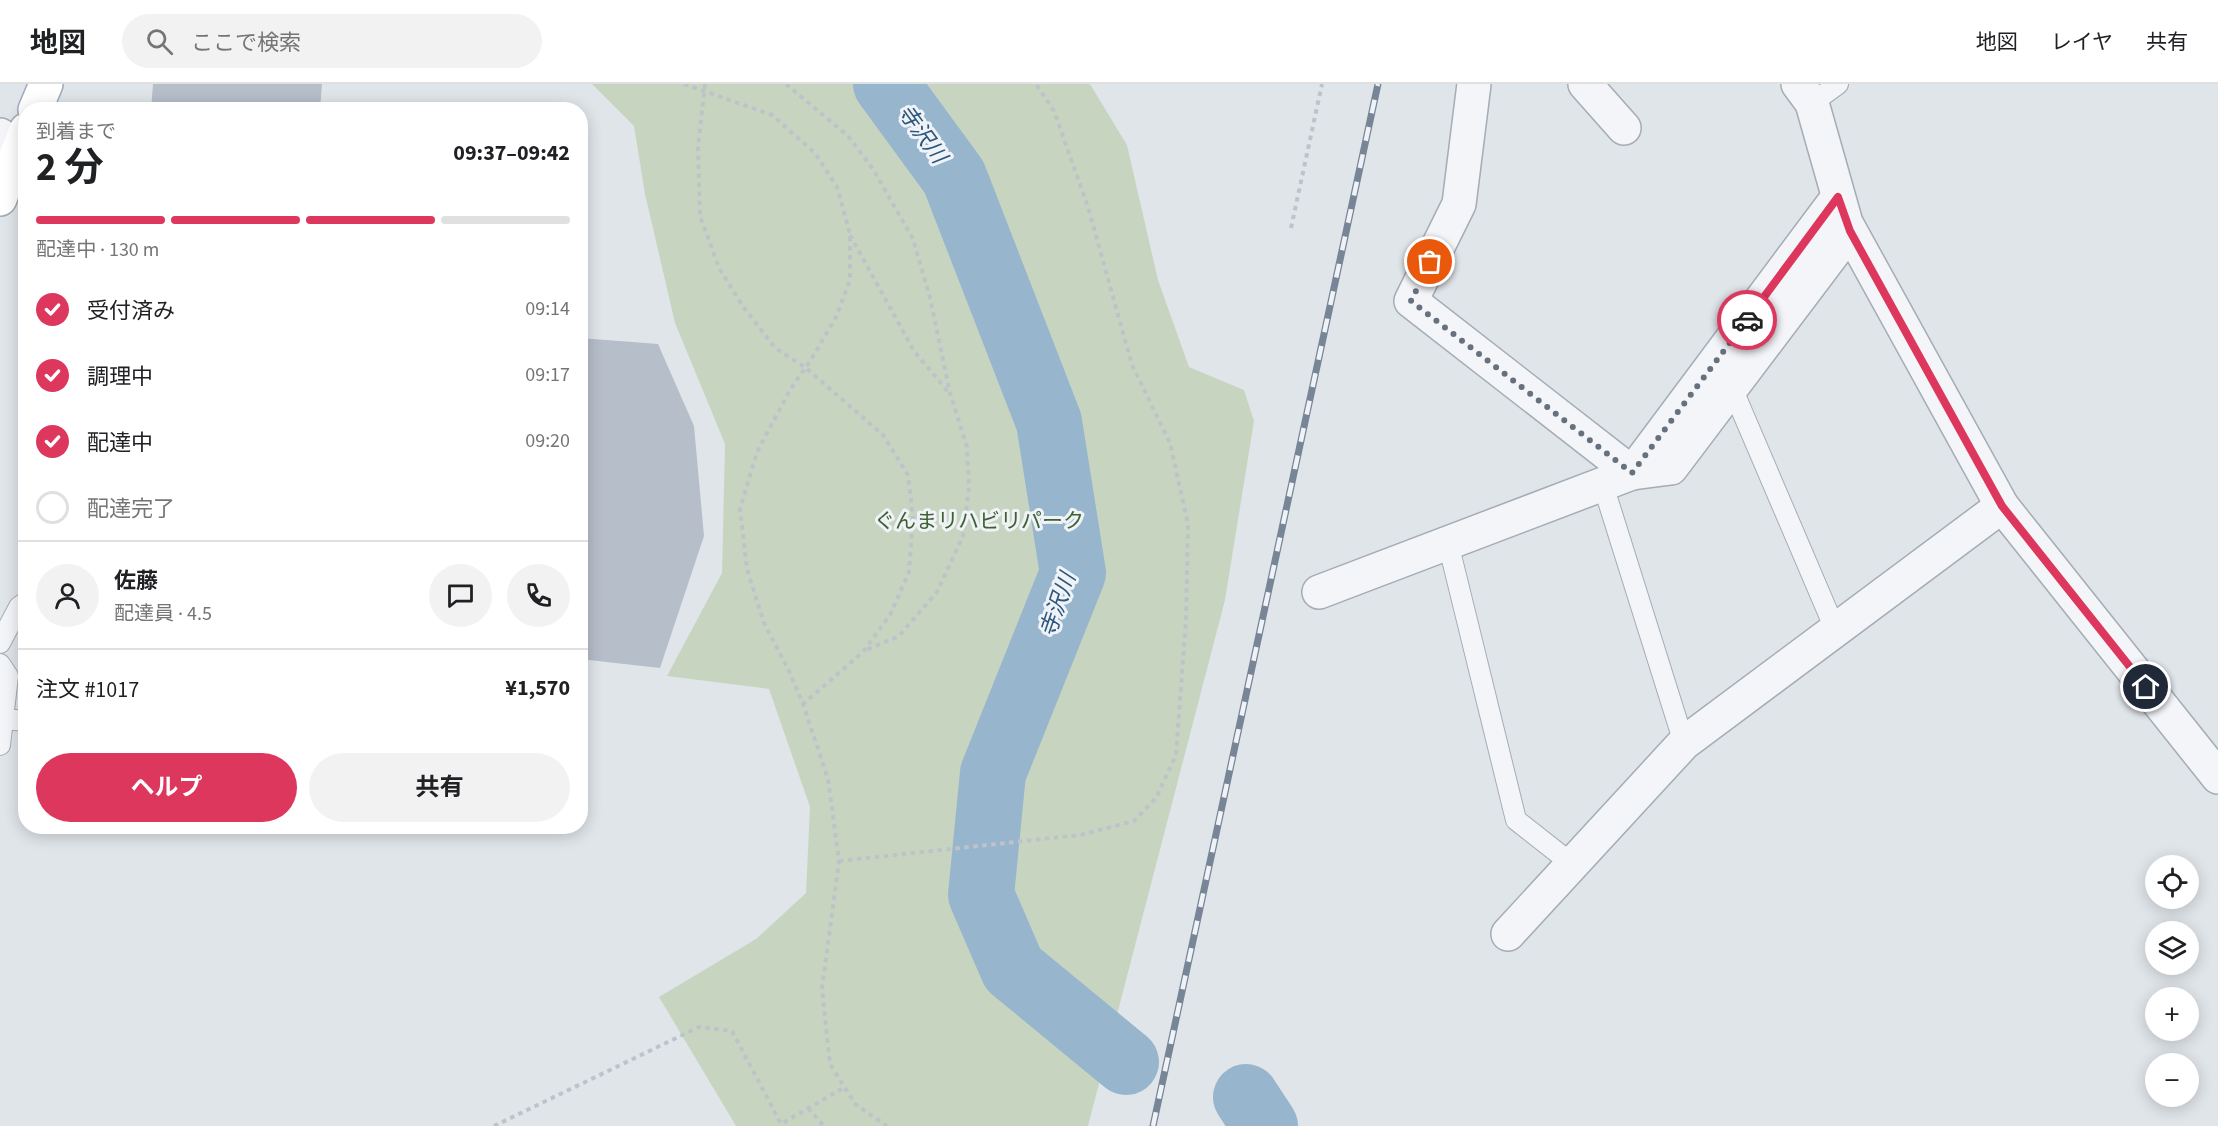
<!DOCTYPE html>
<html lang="ja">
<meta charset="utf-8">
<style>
body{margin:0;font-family:"Source Sans 3","Noto Sans JP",sans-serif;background:#f2f2f2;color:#202124;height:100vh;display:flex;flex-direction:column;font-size:22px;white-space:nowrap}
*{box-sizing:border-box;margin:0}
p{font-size:20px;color:#757577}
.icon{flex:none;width:33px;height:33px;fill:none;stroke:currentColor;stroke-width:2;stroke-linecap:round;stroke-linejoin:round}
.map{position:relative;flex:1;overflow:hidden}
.sheet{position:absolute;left:18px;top:18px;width:570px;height:732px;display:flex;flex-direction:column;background:#fff;border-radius:24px;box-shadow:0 3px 15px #0003}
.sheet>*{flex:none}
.tools{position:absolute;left:2145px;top:771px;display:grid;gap:12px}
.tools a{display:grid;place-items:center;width:54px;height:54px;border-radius:50%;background:#fff;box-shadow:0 3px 15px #0003;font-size:30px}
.pin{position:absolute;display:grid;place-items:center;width:51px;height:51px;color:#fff;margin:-26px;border:3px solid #fff;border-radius:50%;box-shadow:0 2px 6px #0007}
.courier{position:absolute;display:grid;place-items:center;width:60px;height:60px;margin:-30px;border:4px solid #dd375e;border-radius:50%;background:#fff;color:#222;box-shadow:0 2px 8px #0007}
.summary em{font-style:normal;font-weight:700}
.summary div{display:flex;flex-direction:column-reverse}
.summary{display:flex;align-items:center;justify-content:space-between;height:102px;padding:0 18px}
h1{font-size:39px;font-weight:700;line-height:45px}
.bar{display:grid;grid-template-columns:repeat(4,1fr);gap:9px 6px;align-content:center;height:72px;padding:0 18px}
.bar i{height:8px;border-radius:4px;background:#e0e0e0}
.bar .active{background:#dd375e}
.bar p{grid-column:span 4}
.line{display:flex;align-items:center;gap:15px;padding:0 18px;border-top:2px solid #e0e0e0}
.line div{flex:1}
.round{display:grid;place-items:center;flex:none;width:63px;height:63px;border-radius:32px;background:#f2f2f2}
ol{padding:0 18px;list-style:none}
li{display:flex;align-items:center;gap:18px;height:66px}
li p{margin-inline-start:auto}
li .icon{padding:6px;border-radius:50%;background:#dd375e;color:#fff;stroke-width:4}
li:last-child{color:#757577}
li i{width:33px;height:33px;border:3px solid #e0e0e0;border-radius:50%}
.button{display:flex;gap:12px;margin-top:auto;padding:12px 18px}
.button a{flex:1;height:69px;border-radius:36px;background:#dd375e;color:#fff;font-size:24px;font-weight:700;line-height:69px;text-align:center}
.button a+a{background:#f2f2f2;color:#202124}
header{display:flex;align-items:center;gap:36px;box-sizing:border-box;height:84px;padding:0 30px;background:#fff;border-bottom:2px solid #e0e0e0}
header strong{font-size:28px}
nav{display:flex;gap:33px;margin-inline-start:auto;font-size:21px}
.search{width:420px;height:54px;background:#f2f2f2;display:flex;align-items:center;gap:15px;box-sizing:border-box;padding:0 21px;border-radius:33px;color:#757577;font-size:22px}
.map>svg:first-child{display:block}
.green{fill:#c7d5c0}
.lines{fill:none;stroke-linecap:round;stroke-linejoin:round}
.river{stroke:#97b6ce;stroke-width:66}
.building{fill:#b6bec9}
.service-casing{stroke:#a4acb5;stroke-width:22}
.minor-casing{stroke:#a4acb5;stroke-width:36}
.primary-casing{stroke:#9eaab7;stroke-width:36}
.path{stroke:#bec3c9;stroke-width:4;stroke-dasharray:4.5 4.5;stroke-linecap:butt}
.service{stroke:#f3f5f8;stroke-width:20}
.minor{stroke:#f3f5f8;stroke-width:33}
.primary{stroke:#fff;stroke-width:33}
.rail-casing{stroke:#778596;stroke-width:7}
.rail{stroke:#eff3f8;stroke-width:4.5;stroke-dasharray:14;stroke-linecap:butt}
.done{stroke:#67717e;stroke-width:6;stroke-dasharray:0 10.8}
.route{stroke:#dd375e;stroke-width:8}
.labels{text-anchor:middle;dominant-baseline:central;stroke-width:6;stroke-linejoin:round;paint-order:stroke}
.park-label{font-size:21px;fill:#3f6132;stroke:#eff3f8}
.water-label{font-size:22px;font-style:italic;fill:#2c567c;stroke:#eff3f8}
</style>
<header>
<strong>地図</strong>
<div class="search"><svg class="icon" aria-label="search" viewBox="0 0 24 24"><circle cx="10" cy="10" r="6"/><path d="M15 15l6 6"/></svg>ここで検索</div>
<nav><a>地図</a><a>レイヤ</a><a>共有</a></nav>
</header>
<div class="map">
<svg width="2218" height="1042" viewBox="0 0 2218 1042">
<rect width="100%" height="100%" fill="#e0e5ea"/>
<!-- green -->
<path class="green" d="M 592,0 L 1090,0 L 1127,61 L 1158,196 L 1189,283 L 1244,306 L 1254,337 L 1225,516 L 1088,1042 L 736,1042 L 659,913 L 756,855 L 806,809 L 810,723 L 769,605 L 667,592 L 722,489 L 725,360 L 675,239 L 645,110 L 634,42 Z"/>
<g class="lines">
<!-- river -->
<g class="river">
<path d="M 886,0 L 954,93 L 1049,338 L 1073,489 L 993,689 L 981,811 L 1013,885 L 1126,978"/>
<path d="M 1246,1013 L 1265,1042"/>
</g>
</g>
<!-- building -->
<g class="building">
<path d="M 153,0 L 322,0 L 320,26 L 151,26 Z"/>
<path d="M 580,254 L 658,260 L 694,342 L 704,452 L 660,584 L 580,575 Z"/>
</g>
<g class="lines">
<defs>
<g id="service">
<path d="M 1812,19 L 1838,0"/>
<path d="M 1732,304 L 1835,545"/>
<path d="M 1603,401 L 1684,659"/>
<path d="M 1448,459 L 1516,736 L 1572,780"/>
<path d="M 0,559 L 19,523 L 26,518"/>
<path d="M 0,580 L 8,592 L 3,635 L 26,637"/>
<path d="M 0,661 L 3,635"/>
</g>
<g id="minor">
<path d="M 1474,0 L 1459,120 L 1411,217 L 1632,389"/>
<path d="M 1585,0 L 1624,44"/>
<path d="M 1798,0 L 1812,19 L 1846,139 L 2002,422 L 2218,693"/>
<path d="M 0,51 L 18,63"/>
<path d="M 1632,389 L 1838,113"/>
<path d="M 1319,508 L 1632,389 L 1671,384 L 1850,147"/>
<path d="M 1508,850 L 1684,659 L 2002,422"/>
</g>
<g id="primary">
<path d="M 35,26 L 46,0"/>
<path d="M 0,115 L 26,46"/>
</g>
</defs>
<!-- service casing -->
<use href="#service" class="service-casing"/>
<!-- minor casing -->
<use href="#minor" class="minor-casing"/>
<!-- primary casing -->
<use href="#primary" class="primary-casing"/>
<!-- path -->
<g class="path">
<path d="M 684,0 L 772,31 L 815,69 L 837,103 L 850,150 L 850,196 L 836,233 L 812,274 L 790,306 L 757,368 L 740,425 L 747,485 L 764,539 L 789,587 L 803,620 L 828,695 L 839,777 L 822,905 L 830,980 L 855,1020 L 887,1042"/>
<path d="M 705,0 L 698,63 L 700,132 L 719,184 L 742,221 L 775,264 L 806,284 L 883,351 L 908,391 L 913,434 L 909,488 L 890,531 L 863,568 L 803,620"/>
<path d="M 786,0 L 848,52 L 873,85 L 913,155 L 930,214 L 950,309 L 967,363 L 969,403 L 963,452 L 937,508 L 899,552 L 864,567"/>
<path d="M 1291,144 L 1322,0"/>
<path d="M 850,151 L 914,267 L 949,309"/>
<path d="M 839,777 L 1080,751 L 1134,737 L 1156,714 L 1176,671 L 1186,535 L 1188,440 L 1170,359 L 1132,281 L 1088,123 L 1054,27 L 1036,0"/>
<path d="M 808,1024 L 824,1042"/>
<path d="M 494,1042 L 699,943 L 732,947 L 781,1040 L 845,1003"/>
</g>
<!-- service -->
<use href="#service" class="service"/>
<!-- minor -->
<use href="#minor" class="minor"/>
<!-- primary -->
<use href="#primary" class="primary"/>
<defs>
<path id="rail" d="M 1153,1042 L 1378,0"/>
</defs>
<!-- rail casing -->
<use href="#rail" class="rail-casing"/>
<!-- rail -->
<use href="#rail" class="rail"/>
</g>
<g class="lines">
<!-- done -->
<path class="done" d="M 1430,178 L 1411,217 L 1632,389 L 1747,236"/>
<!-- route -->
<path class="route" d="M 1747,236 L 1838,113 L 1850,147 L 2002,422 L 2146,603"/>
</g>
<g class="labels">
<!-- park labels -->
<g class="park-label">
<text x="979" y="437">ぐんまリハビリパーク</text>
</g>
<!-- water labels -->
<g class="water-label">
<text transform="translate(922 50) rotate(54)">寺沢川</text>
<text transform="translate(1058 521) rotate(-71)">寺沢川</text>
</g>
</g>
</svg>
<div class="tools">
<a><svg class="icon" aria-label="locate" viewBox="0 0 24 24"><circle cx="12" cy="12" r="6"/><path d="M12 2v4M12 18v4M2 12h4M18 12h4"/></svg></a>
<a><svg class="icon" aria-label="layers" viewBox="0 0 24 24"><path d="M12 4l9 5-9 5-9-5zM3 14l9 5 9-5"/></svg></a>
<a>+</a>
<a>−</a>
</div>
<div class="pin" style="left:1430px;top:178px;background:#ea580c"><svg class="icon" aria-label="bag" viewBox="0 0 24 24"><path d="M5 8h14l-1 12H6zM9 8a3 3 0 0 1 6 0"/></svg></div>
<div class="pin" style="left:2146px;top:603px;background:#1f2937"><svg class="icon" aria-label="home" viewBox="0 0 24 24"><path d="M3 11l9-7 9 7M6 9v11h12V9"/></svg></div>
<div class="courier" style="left:1747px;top:236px"><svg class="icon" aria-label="car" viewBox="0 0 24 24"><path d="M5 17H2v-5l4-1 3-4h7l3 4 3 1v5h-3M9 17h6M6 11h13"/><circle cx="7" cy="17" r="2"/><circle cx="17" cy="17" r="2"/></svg></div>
<section class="sheet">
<div class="summary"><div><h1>2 分</h1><p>到着まで</p></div><em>09:37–09:42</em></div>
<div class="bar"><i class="active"></i><i class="active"></i><i class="active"></i><i></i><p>配達中 · 130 m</p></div>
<ol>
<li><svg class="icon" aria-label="check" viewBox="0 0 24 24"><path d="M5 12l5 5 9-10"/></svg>受付済み<p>09:14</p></li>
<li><svg class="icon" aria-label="check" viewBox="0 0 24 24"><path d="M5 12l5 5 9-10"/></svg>調理中<p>09:17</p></li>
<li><svg class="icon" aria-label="check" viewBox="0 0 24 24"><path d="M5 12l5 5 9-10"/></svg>配達中<p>09:20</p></li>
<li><i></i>配達完了</li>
</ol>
<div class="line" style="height:108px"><a class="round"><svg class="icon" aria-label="person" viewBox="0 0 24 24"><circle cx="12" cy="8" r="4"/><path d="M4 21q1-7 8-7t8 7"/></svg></a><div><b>佐藤</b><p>配達員 · 4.5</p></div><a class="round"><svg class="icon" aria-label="chat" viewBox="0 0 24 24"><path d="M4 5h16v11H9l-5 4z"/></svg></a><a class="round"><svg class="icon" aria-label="phone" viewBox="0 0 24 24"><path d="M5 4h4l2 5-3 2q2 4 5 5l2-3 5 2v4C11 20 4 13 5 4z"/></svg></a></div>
<div class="line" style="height:78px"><div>注文 #1017</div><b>¥1,570</b></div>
<div class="button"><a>ヘルプ</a><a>共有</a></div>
</section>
</div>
